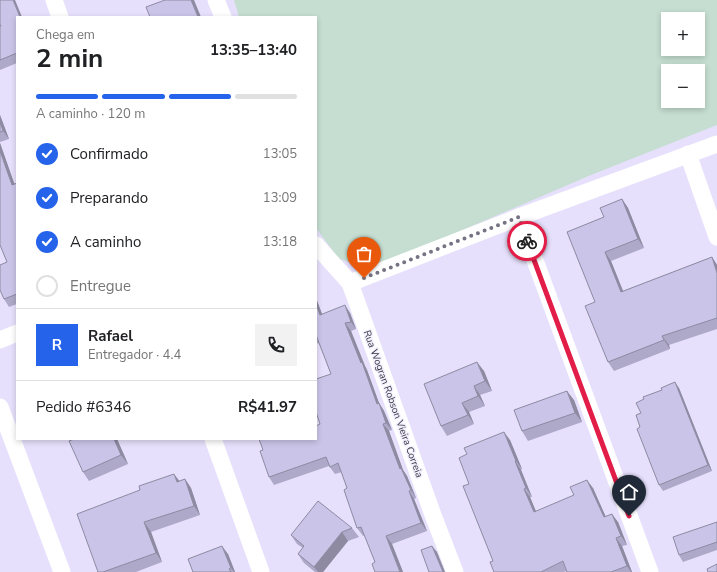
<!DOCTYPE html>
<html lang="pt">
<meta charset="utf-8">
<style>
body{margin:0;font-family:"Nunito Sans",sans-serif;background:#f2f2f2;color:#202124;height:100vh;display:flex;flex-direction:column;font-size:15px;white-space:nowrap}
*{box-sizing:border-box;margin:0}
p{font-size:13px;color:#757577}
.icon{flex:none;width:22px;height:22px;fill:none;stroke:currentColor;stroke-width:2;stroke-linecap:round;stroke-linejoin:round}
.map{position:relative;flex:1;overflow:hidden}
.details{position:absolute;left:16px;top:16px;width:301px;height:424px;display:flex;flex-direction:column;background:#fff;border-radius:0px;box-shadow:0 2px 6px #0003}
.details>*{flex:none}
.tools{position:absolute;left:661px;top:12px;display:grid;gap:8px}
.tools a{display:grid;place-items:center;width:44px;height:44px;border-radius:0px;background:#fff;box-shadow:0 2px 6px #0003;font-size:20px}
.pin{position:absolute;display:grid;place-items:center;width:34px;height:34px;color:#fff;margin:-41px -17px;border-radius:50% 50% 50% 0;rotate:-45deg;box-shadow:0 0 4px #0007}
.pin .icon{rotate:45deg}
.courier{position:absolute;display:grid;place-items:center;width:40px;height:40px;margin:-20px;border:3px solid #e11d48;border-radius:50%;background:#fff;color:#222;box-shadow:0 1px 5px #0007}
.headline em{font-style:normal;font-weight:700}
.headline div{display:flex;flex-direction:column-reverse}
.headline{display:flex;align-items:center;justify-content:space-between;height:68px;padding:0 20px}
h1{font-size:26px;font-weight:700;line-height:30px}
.bar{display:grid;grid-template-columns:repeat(4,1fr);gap:6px 4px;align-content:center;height:48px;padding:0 20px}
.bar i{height:5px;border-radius:3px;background:#e0e0e0}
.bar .selected{background:#2563eb}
.bar p{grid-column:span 4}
.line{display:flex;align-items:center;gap:10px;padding:0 20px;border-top:1px solid #e0e0e0}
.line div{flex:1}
.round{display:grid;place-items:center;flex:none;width:42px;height:42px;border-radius:0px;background:#f2f2f2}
ol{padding:0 20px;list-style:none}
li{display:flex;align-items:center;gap:12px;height:44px}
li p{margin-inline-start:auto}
li .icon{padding:4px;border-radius:50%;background:#2563eb;color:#fff;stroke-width:4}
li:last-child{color:#757577}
li i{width:22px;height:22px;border:2px solid #e0e0e0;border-radius:50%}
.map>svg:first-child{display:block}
.green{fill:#c5ded1;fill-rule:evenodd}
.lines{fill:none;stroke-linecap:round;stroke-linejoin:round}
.minor{stroke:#fff;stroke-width:17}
.wall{fill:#aea9c8}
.shaded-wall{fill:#8d8aa2}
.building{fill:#cac5e8;stroke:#8d8aa2}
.done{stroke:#777284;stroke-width:4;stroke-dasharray:0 7.2}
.route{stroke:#e11d48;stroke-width:5}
.labels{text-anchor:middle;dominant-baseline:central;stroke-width:3;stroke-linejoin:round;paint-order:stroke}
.street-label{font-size:10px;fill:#3a3644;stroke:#f3f0fe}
</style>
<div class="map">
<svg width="717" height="572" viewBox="0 0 717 572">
<rect width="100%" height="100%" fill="#e7e0fc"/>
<!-- green -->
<path class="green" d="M 234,0 L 717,0 L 717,125 L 591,175 L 372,269 L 339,259 L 316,228 L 316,17 L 239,17 ZM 668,19 L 698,19 L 698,49 L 668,49 ZM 668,71 L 698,71 L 698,101 L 668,101 Z"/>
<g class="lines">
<!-- minor -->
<g class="minor">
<path d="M 54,0 L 60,17"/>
<path d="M 216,0 L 223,17"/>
<path d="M 688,154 L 717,237"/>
<path d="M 519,217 L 650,572"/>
<path d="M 316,245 L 350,283 L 433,515 L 455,572"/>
<path d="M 350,283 L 519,217 L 717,144"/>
<path d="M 0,340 L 17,333"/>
<path d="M 0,407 L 62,572"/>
<path d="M 213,439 L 261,572"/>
</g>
</g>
<!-- wall -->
<g class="wall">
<path d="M 17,17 L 17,63 L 0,70 L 0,26 Z"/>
<path d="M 0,115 L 9,139 L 0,142 Z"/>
<path d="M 0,143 L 14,184 L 17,183 L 17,304 L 9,307 L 4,299 L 7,262 L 0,245 Z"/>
<path d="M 622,199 L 628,208 L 644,248 L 611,261 L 623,291 L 712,257 L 717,265 L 717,329 L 669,345 L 670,349 L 614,371 L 608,362 L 604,217 Z"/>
<path d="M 316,298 L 322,314 L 350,313 L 356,329 L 351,331 L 365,366 L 367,370 L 379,403 L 384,411 L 392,430 L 389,431 L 403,470 L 407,476 L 416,498 L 414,499 L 427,531 L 392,544 L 403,572 L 375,572 L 375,562 L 365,535 L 363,536 L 357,528 L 347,488 L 342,472 L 335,474 L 329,466 L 274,485 L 269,477 L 316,439 L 320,424 L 331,374 L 319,343 L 316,344 Z"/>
<path d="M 484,371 L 492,391 L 480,395 L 485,406 L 469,412 L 474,424 L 447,436 L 441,426 Z"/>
<path d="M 679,388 L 712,471 L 663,491 L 659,485 L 640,427 Z"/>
<path d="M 574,400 L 582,422 L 528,441 L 522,431 Z"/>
<path d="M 117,439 L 128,464 L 89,481 L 83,472 Z"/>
<path d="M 510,440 L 522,469 L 521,470 L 532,497 L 530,497 L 536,512 L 593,488 L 605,517 L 618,522 L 627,545 L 622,546 L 632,572 L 567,572 L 566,571 L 564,572 L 494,572 L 493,561 L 469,484 L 467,454 Z"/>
<path d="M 185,479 L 191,488 L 200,515 L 151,532 L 162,562 L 136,572 L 98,572 L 179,481 Z"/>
<path d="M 717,522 L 717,550 L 683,562 L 679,555 Z"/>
<path d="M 352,528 L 359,537 L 348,541 L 323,572 L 315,572 L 304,563 L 298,554 L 303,548 L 297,544 L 291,535 Z"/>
<path d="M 228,554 L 235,572 L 193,572 Z"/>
</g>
<!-- shaded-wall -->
<g class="shaded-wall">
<path d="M 13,0 L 15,0 L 22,17 L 20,17 Z"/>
<path d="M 191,0 L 194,0 L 201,17 L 198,17 Z"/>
<path d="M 0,115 L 9,139 L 3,131 L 0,122 Z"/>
<path d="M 0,143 L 17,191 L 12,185 L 0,151 Z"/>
<path d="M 622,199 L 628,208 L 644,248 L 638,239 Z"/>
<path d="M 605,252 L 611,261 L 627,301 L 621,292 Z"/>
<path d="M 712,257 L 717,265 L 717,273 Z"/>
<path d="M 316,298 L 325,322 L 320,315 L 316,304 Z"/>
<path d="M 345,305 L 350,313 L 356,329 L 351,322 Z"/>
<path d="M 345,323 L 351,331 L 365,366 L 367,370 L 379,403 L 384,411 L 392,430 L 386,423 L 377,404 Z"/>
<path d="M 662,336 L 669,345 L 670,349 L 664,340 Z"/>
<path d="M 477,362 L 484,371 L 492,391 L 485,381 Z"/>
<path d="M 675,382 L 679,388 L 712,471 L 708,465 Z"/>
<path d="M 474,386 L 480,395 L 485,406 L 478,396 Z"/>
<path d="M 567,391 L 574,400 L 582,422 L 575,413 Z"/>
<path d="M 462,403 L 469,412 L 474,424 L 468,415 Z"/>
<path d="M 383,424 L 389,431 L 403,470 L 407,476 L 416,498 L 411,490 L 400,469 Z"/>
<path d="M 504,432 L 510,440 L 522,469 L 516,461 Z"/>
<path d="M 114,439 L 117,439 L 128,464 L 121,455 Z"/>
<path d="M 515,461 L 521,470 L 532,497 L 526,488 Z"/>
<path d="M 174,474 L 181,483 L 177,482 Z"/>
<path d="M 185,479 L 191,488 L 200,515 L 194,506 Z"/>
<path d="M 587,480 L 593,488 L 610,526 L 604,517 Z"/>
<path d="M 524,489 L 530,497 L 540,521 L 534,512 Z"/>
<path d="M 409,491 L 414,499 L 427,531 L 421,523 Z"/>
<path d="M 612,514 L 618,522 L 627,545 L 621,536 Z"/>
<path d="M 144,522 L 151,532 L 162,562 L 156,553 Z"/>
<path d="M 342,532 L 348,541 L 323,572 L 318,572 L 314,567 Z"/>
<path d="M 386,536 L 392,544 L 403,572 L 400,572 Z"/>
<path d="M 616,538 L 622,546 L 632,572 L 631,572 L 627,566 Z"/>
<path d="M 222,546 L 228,554 L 235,572 L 234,572 L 231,568 Z"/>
<path d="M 432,546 L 437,552 L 445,572 L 443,572 Z"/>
</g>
<!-- building -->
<g class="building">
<path d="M 0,0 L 13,0 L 20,17 L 17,17 L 17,53 L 0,60 L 0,26 L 1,26 L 0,24 Z"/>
<path d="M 165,0 L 191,0 L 198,17 L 150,17 L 146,7 Z"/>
<path d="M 0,122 L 3,131 L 0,132 Z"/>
<path d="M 0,151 L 12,185 L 17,183 L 17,294 L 4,299 L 0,290 L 0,265 L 7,262 L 0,245 Z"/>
<path d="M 622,199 L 638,239 L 605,252 L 621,292 L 712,257 L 717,273 L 717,318 L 662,336 L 664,340 L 608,362 L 585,306 L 595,302 L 567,232 L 604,217 L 600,208 Z"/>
<path d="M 316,304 L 320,315 L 345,305 L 351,322 L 345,323 L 361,363 L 362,362 L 377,404 L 379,403 L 386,423 L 383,424 L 400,469 L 401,468 L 411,490 L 409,491 L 421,523 L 386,536 L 400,572 L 375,572 L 372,564 L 375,562 L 361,527 L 357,528 L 344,490 L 347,488 L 338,463 L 330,467 L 326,457 L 269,477 L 260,451 L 263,450 L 259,439 L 316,439 L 316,426 L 320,424 L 316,412 L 316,379 L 331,374 L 316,335 Z"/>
<path d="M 477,362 L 485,381 L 474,386 L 478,396 L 462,403 L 468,415 L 441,426 L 424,384 Z"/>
<path d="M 675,382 L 708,465 L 659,485 L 637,429 L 640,427 L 636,415 L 641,413 L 636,403 L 644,399 L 643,397 L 662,390 L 661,388 Z"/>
<path d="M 567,391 L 575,413 L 522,431 L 514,410 Z"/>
<path d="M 504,432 L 516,461 L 515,461 L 526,488 L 524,489 L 534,512 L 574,495 L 570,487 L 587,480 L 604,517 L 612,514 L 621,536 L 616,538 L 627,566 L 611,572 L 567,572 L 563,561 L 541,572 L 494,572 L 490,562 L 493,561 L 463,486 L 469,484 L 459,458 L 467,454 L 464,448 Z"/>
<path d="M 74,439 L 114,439 L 121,455 L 83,472 L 69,441 Z"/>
<path d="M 174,474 L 177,482 L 185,479 L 194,506 L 144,522 L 156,553 L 103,572 L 98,572 L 77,514 L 140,490 L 139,486 Z"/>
<path d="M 318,501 L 352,528 L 342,532 L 314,567 L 298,554 L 304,546 L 291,535 Z"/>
<path d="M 717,522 L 717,542 L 679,555 L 673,537 Z"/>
<path d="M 222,546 L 231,568 L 229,569 L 231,572 L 193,572 L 188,559 Z"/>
<path d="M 432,546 L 443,572 L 429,572 L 421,550 Z"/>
<path d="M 717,564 L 717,572 L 708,572 L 707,569 Z"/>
</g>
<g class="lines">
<!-- done -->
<path class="done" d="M 364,278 L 519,217 L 527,241"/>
<!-- route -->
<path class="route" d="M 527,241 L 629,516"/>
</g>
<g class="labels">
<!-- street labels -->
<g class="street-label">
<text transform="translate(393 404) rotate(70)">Rua Wogran Robson Vieira Correia</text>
</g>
</g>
</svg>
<div class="tools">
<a>+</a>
<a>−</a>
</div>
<div class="pin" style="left:364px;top:278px;background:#ea580c"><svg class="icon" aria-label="bag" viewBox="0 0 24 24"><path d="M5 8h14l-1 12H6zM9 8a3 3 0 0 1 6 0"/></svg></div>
<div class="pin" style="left:629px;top:516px;background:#1f2937"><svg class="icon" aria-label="home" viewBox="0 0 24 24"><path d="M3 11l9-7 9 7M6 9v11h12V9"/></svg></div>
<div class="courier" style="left:527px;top:241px"><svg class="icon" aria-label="bike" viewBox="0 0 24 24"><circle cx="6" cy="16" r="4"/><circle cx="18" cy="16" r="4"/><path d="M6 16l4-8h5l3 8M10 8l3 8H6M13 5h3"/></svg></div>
<section class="details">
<div class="headline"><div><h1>2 min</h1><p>Chega em</p></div><em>13:35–13:40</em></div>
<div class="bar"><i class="selected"></i><i class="selected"></i><i class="selected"></i><i></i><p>A caminho · 120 m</p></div>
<ol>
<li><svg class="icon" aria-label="check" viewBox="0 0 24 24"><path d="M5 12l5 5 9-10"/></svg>Confirmado<p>13:05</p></li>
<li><svg class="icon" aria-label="check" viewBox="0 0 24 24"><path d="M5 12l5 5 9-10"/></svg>Preparando<p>13:09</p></li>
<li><svg class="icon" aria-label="check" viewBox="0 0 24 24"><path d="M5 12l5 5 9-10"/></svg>A caminho<p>13:18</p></li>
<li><i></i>Entregue</li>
</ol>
<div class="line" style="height:72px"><b class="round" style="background:#2563eb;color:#fff">R</b><div><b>Rafael</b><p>Entregador · 4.4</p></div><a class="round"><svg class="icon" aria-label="phone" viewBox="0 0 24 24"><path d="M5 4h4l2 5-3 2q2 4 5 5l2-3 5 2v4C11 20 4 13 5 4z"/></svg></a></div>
<div class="line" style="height:52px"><div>Pedido #6346</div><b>R$41.97</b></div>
</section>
</div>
